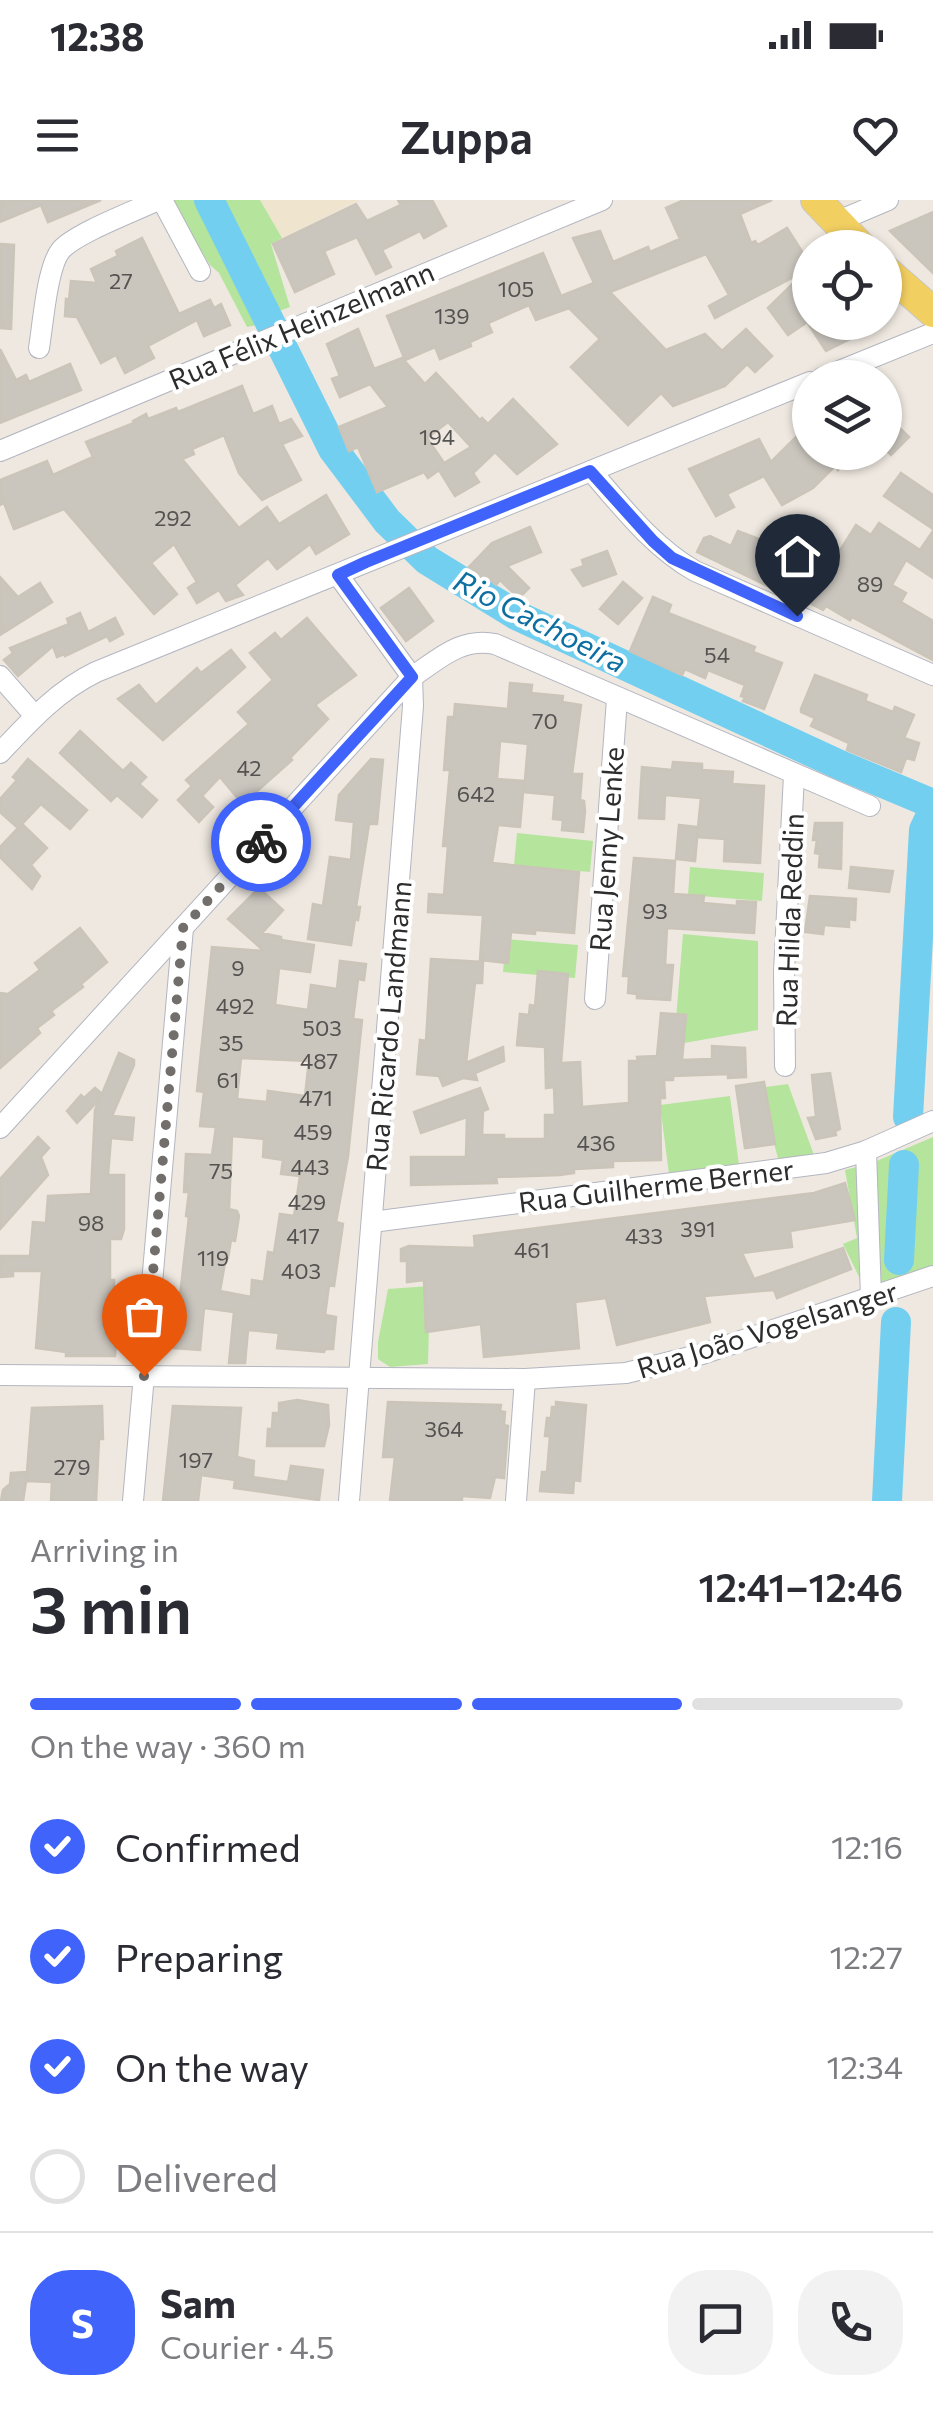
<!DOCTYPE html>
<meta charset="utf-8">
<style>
body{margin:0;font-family:Commissioner,sans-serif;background:#f2f2f3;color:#2b2b33;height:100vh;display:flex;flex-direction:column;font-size:38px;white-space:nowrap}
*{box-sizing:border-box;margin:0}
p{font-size:32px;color:#7c7c81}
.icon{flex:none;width:55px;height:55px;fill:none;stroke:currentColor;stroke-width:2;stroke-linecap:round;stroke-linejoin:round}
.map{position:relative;height:1301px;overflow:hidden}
.drawer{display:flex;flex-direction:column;background:#fff;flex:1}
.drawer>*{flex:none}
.controls{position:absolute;left:792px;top:30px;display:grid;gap:20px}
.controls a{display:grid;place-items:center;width:110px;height:110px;border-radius:50%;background:#fff;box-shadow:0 2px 8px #0004;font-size:50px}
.pin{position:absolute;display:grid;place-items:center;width:85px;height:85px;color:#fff;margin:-102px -42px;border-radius:50% 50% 50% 0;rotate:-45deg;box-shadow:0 0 10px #0007}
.pin .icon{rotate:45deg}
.courier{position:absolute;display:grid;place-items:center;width:100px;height:100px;margin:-50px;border:8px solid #4064fb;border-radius:50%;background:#fff;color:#222;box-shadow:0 2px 12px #0007}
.overview em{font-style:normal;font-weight:600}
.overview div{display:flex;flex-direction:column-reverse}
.overview{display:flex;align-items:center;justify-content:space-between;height:170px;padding:0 30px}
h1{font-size:65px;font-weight:600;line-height:75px}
.bar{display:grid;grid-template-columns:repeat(4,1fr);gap:15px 10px;align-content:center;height:120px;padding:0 30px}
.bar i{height:12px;border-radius:8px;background:#e1e1e2}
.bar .current{background:#4064fb}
.bar p{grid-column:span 4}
.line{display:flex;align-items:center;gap:25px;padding:0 30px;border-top:2px solid #e1e1e2}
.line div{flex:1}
.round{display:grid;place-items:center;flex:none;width:105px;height:105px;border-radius:40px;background:#f2f2f3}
ol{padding:0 30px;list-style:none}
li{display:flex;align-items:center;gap:30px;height:110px}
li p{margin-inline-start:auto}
li .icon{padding:10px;border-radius:50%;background:#4064fb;color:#fff;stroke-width:4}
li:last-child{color:#7c7c81}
li i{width:55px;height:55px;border:5px solid #e1e1e2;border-radius:50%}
.status{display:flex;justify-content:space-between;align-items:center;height:70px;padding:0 50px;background:#fff;direction:ltr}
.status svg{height:28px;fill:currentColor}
header{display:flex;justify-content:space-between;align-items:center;height:130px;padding:0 30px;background:#fff;font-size:45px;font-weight:600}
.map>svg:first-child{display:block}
.education{fill:#efe5cf}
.green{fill:#b5e49c}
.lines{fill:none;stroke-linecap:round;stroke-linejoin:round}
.river{stroke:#73cff0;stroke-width:30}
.building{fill:#cac6be;stroke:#cac4b9;stroke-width:2.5;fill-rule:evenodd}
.minor-casing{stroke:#b3b6c0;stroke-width:22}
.primary-casing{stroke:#c8c8c8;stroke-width:32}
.minor{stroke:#fff;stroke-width:20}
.primary{stroke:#f2cf61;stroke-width:30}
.done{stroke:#716e6c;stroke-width:10;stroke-dasharray:0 18}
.route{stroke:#4064fb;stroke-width:12}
.labels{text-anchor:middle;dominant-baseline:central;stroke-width:8;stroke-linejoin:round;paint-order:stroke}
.number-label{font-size:22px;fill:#545351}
.street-label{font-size:28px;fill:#2d2d2d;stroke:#fff}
.water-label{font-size:30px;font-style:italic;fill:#0d6fa1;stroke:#fff}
</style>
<div class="status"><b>12:38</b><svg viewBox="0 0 49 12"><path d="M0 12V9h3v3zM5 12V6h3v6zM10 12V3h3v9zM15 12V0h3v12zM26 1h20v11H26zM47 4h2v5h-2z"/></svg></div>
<header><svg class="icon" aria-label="menu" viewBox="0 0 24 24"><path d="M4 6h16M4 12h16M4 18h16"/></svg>Zuppa<svg class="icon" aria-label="heart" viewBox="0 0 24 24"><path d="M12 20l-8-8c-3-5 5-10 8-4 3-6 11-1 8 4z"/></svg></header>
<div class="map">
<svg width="933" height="1301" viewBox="0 0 933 1301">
<rect width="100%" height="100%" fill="#eee8e0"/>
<!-- education -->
<path class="education" d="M 260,0 L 360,0 L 282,38 Z"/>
<!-- green -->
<g class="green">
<path d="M 170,0 L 198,0 L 230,51 L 261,114 L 262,124 L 247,127 L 219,73 L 210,65 Z"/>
<path d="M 219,0 L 260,0 L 282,38 L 271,44 L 290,107 L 274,113 Z"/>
<path d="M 517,633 L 593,641 L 590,672 L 514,665 Z"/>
<path d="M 690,667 L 764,673 L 762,701 L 688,695 Z"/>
<path d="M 683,734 L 758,741 L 758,830 L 684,843 L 685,820 L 676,819 Z"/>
<path d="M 506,739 L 578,745 L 575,778 L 503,772 Z"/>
<path d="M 788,884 L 814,955 L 779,962 L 759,888 Z"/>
<path d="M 730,896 L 739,965 L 669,974 L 660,905 Z"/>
<path d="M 933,937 L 933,1067 L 865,1089 L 843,1044 L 857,1038 L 845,970 L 872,963 Z"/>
<path d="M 430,1086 L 428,1164 L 390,1167 L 378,1159 L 378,1142 L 388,1089 Z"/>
</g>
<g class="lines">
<!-- river -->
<g class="river">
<path d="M 209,0 L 333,249 L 387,321 L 427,360 L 518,416 L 840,565 L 933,604"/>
<path d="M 908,917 L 924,630 L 933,611"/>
<path d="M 899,1060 L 904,965"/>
<path d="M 887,1301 L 896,1122"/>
</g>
</g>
<!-- building -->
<g class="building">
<path d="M 0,0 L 101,0 L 48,22 L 41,5 L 0,22 Z"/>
<path d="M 398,0 L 432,0 L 446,26 L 424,38 L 420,31 L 382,50 L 391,67 L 376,74 L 357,37 L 324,51 L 334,74 L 295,92 L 273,44 L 356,4 L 367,21 L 401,5 Z"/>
<path d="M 684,0 L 772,0 L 740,14 L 751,43 L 755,41 L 758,45 L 787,28 L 810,64 L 810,120 L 788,135 L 768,108 L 807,70 L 715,118 L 709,106 L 729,95 L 706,54 L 610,92 L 666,150 L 705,134 L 722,151 L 746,129 L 772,156 L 755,172 L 747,164 L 725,186 L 673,206 L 661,193 L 628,225 L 571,167 L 600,139 L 569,108 L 536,120 L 529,105 L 488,123 L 492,132 L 470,142 L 471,146 L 440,159 L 435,147 L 405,160 L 387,116 L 543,53 L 561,96 L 594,83 L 573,38 L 600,31 L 613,62 L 648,47 L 650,52 L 680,39 L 666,8 Z"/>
<path d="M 933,12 L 933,73 L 890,31 Z"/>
<path d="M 142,38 L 179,114 L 210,100 L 214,108 L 221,104 L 230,125 L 204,136 L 197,120 L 148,146 L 154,158 L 125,173 L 116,155 L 101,163 L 77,117 L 65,116 L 66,99 L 69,100 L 71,81 L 97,83 L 91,69 L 118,56 L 116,51 Z"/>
<path d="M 0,44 L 14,45 L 11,129 L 0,128 Z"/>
<path d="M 807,122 L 855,122 L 862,133 L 826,151 Z"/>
<path d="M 358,129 L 374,169 L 402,158 L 425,184 L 436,173 L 480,220 L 482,218 L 488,224 L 513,199 L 557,244 L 517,274 L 495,252 L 473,273 L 479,282 L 455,296 L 439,270 L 428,278 L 424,272 L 377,292 L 358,247 L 349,251 L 339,227 L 388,207 L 370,184 L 340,197 L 332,179 L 340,176 L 327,144 ZM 448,222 L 471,247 L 444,263 L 427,238 Z"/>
<path d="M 0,149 L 16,180 L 26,175 L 29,182 L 70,164 L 81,190 L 0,223 Z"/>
<path d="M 242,186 L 253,214 L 272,206 L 279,224 L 291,219 L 302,236 L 282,244 L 301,280 L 262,300 L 239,273 L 224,235 L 192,249 L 194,254 L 182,259 L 239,328 L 267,307 L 279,324 L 326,295 L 349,334 L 316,354 L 310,344 L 277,369 L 268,358 L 235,385 L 243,395 L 226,401 L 219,390 L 197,403 L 188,388 L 197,382 L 174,344 L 151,363 L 177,394 L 154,414 L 64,309 L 14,329 L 4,303 L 0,305 L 0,280 L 47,261 L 53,275 L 93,257 L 86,242 L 134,223 L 133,221 L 146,214 L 148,219 L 176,208 L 178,212 Z"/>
<path d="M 885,214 L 909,237 L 891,255 L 885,249 Z"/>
<path d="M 810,229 L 810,252 L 854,252 L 838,270 L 835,266 L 813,288 L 782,305 L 764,276 L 727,294 L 734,307 L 716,316 L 689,269 L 759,239 L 771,262 L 799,234 L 802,237 Z"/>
<path d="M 901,273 L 933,295 L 933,329 L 884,296 Z"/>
<path d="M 879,323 L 920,350 L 933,331 L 933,378 L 906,360 L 892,385 L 906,393 L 901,402 L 933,421 L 933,460 L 852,417 L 850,420 L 826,406 L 823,410 L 802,399 L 807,389 L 782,375 L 774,389 L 697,352 L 704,338 L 710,336 L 731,346 L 738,331 L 801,355 L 808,342 L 836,357 L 856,325 L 871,335 Z"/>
<path d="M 530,327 L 541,352 L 507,366 L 529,388 L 519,398 L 500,380 L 496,385 L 486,376 L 483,380 L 469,367 L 492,343 Z"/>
<path d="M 607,351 L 616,374 L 583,386 L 572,370 L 584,366 L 582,360 Z"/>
<path d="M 0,377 L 18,397 L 40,383 L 52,402 L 0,435 Z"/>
<path d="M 623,382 L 642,398 L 618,424 L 600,409 Z"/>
<path d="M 409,388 L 433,421 L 406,441 L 381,408 Z"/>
<path d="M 653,397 L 671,405 L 668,413 L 755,447 L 753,452 L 782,463 L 764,509 L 743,501 L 745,497 L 741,496 L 745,485 L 708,470 L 705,478 L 685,469 L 682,475 L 630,451 Z"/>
<path d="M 80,413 L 88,432 L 115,418 L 123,434 L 110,441 L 107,436 L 65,456 L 64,454 L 57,457 L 53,446 L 18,476 L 4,460 L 13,453 L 10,448 L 69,424 L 67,419 Z"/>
<path d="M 307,418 L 356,475 L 315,505 L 328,519 L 290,558 L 292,560 L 256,592 L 259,596 L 245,607 L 220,577 L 202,596 L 213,607 L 199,622 L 178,600 L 192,586 L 186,580 L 249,524 L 238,512 L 273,480 L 250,453 L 275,433 L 281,440 Z"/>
<path d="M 231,450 L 245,467 L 163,540 L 118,499 L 139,485 L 156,505 L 197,468 L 201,473 Z"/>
<path d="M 815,475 L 867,495 L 865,501 L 893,512 L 895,507 L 914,515 L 904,538 L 919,543 L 914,560 L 906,558 L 901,572 L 847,550 L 849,543 L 811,526 L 815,518 L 801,512 L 801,509 Z"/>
<path d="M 510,483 L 532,485 L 531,493 L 563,496 L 562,502 L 581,505 L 572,574 L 582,574 L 580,600 L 584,601 L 585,611 L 583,632 L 562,630 L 563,620 L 553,619 L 555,595 L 524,592 L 528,544 L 500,541 L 497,579 L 524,581 L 520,627 L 498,625 L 492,663 L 579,672 L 574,733 L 535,730 L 535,734 L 511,732 L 508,763 L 480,760 L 483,715 L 428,712 L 429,694 L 444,695 L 448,646 L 443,646 L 450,570 L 444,570 L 448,517 L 454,517 L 455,504 L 508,509 Z"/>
<path d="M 80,531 L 123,571 L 131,563 L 146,577 L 139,584 L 157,600 L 142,617 L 117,595 L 111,601 L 60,553 Z"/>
<path d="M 28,559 L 87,610 L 70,629 L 41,604 L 22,624 L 47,648 L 31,665 L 40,676 L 32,689 L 0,657 L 0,647 L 18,628 L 0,612 L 0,599 L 17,580 L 13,577 Z"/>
<path d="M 371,559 L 383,560 L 377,624 L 369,624 L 356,707 L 360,707 L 358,720 L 355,719 L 351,745 L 308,739 L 313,704 L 323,706 L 330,657 L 351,660 L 354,622 L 336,620 L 339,595 Z"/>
<path d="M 673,562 L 702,564 L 702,570 L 733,572 L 732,584 L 764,586 L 760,663 L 724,661 L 725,639 L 697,637 L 701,598 L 665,595 L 664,619 L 639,618 L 642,567 L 672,570 Z"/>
<path d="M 815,623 L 842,623 L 841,669 L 819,667 L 820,654 L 815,653 L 817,640 L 813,640 Z"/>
<path d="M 679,625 L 698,627 L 695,661 L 676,659 Z"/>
<path d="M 303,636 L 302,655 L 304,657 L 300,671 L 297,669 L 293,676 L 283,675 L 277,665 Z"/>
<path d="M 634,658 L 675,661 L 673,694 L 704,696 L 703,703 L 737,706 L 737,701 L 756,702 L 754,733 L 667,728 L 665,765 L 673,765 L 670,800 L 637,798 L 637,794 L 628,793 L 629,776 L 623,776 Z"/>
<path d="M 851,667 L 893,671 L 889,692 L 849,688 Z"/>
<path d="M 259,688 L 283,710 L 262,733 L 281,737 L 281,740 L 314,745 L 310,772 L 279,768 L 275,805 L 308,810 L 311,785 L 337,789 L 340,761 L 366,764 L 364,780 L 358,779 L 353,819 L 362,820 L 348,956 L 336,1022 L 343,1024 L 334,1086 L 329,1085 L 325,1115 L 336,1117 L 333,1149 L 325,1149 L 324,1152 L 277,1148 L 279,1133 L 248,1130 L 245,1163 L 229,1163 L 234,1112 L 204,1108 L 200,1150 L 174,1148 L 189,1017 L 186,1016 L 189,992 L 184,992 L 186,954 L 212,955 L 216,927 L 200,926 L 204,892 L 197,891 L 212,747 L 264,751 L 228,719 ZM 241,858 L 309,861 L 305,896 L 268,891 L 267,902 L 237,899 ZM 232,936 L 264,939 L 263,957 L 283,960 L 281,974 L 300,976 L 294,1016 L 280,1014 L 274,1053 L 268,1052 L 264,1082 L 252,1080 L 251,1097 L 220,1091 L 226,1057 L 228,1058 L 231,1040 L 235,1041 L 239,1016 L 237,1011 L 229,1009 Z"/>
<path d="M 810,696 L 856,699 L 855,720 L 849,719 L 849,727 L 824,725 L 823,734 L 805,732 Z"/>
<path d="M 80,728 L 107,762 L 81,784 L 83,787 L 51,811 L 54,815 L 37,828 L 40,833 L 0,868 L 0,793 L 8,794 L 40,770 L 35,763 Z"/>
<path d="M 431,759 L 483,762 L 482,783 L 475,783 L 466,863 L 503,847 L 504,861 L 475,873 L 477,880 L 463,878 L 443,886 L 439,876 L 417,874 L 420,840 L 426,841 Z"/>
<path d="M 538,771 L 568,774 L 561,863 L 580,862 L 582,907 L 629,903 L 629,861 L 638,861 L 637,857 L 657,856 L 661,813 L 686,815 L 682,860 L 712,859 L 712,846 L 745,848 L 746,877 L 728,878 L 728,874 L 673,876 L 673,880 L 664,880 L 665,898 L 660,898 L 661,960 L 613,961 L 613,967 L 574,969 L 574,973 L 560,975 L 496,977 L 497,983 L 411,985 L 411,957 L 466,957 L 467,917 L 421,933 L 414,912 L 480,888 L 488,909 L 483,911 L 482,935 L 504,935 L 504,939 L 545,939 L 545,915 L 555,915 L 554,887 L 546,888 L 545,847 L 517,845 L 520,814 L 529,815 L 530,805 L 535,806 Z"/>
<path d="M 119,853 L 134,860 L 134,865 L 112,916 L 134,918 L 132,940 L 111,938 L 108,975 L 124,975 L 124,1029 L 121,1039 L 110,1039 L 110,1080 L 114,1080 L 114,1118 L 118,1118 L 115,1156 L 66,1156 L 66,1152 L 36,1148 L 42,1071 L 13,1071 L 13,1076 L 0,1077 L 0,1056 L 30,1056 L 33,1022 L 46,1023 L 48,996 L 91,994 L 95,910 L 100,899 L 77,923 L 67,911 L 81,895 L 84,898 L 95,888 L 102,894 Z"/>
<path d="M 830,873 L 840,929 L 835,931 L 836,935 L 816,939 L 808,918 L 816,917 L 812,875 Z"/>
<path d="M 764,882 L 775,944 L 745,948 L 736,886 Z"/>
<path d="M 38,937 L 49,948 L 41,957 L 48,975 L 0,1029 L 0,979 Z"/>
<path d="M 845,983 L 855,1020 L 790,1031 L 792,1047 L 742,1053 L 754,1079 L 843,1048 L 851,1069 L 777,1098 L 774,1090 L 704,1096 L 710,1122 L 617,1145 L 606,1098 L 575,1102 L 579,1148 L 484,1157 L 481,1124 L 426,1132 L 424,1080 L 407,1082 L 407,1061 L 401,1061 L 401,1049 L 409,1046 L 475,1048 L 474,1036 L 814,993 Z"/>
<path d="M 297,1200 L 328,1205 L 329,1225 L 324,1246 L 267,1246 L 268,1229 L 272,1229 L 273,1213 L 279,1213 L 279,1203 Z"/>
<path d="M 388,1202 L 501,1205 L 500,1211 L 505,1212 L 504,1225 L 508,1226 L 504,1278 L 495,1277 L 490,1298 L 462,1296 L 462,1301 L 390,1301 L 395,1257 L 383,1257 Z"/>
<path d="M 556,1202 L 586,1205 L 580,1281 L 574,1280 L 573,1293 L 540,1291 L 542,1272 L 547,1272 L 550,1236 L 545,1236 L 547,1218 L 551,1218 L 552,1207 L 556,1207 Z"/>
<path d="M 102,1206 L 103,1239 L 99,1239 L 96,1301 L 51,1301 L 52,1282 L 27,1281 L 27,1275 L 23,1301 L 1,1301 L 3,1290 L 10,1284 L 11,1273 L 27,1272 L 32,1208 Z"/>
<path d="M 173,1206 L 241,1208 L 237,1257 L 254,1261 L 253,1277 L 288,1282 L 291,1266 L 323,1270 L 319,1300 L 234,1288 L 235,1280 L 201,1275 L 198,1301 L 163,1301 Z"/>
</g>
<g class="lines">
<defs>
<g id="minor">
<path d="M 162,0 L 200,71"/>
<path d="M 836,22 L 888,0"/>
<path d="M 39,148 C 43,124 47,67 61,50 C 76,33 135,11 158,0"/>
<path d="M 822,178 L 933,133"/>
<path d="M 0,251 L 602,0"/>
<path d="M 591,271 C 623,308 653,347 695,371 L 933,475"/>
<path d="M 338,375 L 412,477 L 413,506 L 349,1301"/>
<path d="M 0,476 L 35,516"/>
<path d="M 0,553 C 29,522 57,491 96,472 L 810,182"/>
<path d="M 595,799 L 617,499"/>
<path d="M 785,866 L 784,772 L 794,575"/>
<path d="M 0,928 L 412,477 C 439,459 461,437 495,444 L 870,606"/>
<path d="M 866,951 L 871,1097"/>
<path d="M 372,1022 L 826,963 L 866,951 L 933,921"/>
<path d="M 0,1175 L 525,1179 L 626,1173 L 702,1154 L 933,1076"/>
<path d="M 133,1301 L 183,728"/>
<path d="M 516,1301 L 525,1179"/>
</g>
<g id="primary">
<path d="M 816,0 L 862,48"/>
<path d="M 885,70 L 933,112"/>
</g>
</defs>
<!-- minor casing -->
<use href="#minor" class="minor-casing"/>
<!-- primary casing -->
<use href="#primary" class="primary-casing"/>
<!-- minor -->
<use href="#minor" class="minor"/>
<!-- primary -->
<use href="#primary" class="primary"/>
</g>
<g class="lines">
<!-- done -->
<path class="done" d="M 144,1176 L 183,728 L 261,642"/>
<!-- route -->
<path class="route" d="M 261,642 L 412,477 L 338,375 L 366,362 L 590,271 L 653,341 L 672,358 L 797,416"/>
</g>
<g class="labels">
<!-- number labels -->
<g class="number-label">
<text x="121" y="80">27</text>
<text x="516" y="88">105</text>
<text x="452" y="115">139</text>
<text x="437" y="236">194</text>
<text x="173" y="317">292</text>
<text x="870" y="383">89</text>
<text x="717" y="454">54</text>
<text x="545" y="520">70</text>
<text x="249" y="567">42</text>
<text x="476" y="593">642</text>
<text x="655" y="710">93</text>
<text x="238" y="767">9</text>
<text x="235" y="805">492</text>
<text x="322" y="827">503</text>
<text x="231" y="842">35</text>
<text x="319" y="860">487</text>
<text x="228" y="879">61</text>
<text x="316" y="897">471</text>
<text x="313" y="931">459</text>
<text x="596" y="942">436</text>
<text x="310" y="966">443</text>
<text x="221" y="970">75</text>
<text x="307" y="1001">429</text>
<text x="91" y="1022">98</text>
<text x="698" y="1028">391</text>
<text x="303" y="1035">417</text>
<text x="644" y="1035">433</text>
<text x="532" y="1049">461</text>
<text x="213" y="1057">119</text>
<text x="301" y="1070">403</text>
<text x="444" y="1228">364</text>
<text x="196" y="1259">197</text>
<text x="72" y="1266">279</text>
</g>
<!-- street labels -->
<g class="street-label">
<text transform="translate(301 125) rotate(-23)">Rua Félix Heinzelmann</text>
<text transform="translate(606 649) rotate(-86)">Rua Jenny Lenke</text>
<text transform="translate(789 720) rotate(-88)">Rua Hilda Reddin</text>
<text transform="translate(388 826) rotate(-85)">Rua Ricardo Landmann</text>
<text transform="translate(656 985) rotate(-7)">Rua Guilherme Berner</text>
<text transform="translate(767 1129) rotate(-17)">Rua João Vogelsanger</text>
</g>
<!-- water labels -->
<g class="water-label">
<text transform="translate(541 420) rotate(27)">Rio Cachoeira</text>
</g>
</g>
</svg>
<div class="controls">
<a><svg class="icon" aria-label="locate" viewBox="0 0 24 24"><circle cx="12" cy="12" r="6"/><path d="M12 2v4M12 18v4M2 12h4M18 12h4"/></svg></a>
<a><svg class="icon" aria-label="layers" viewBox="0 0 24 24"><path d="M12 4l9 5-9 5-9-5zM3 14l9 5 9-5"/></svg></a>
</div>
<div class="pin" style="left:144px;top:1176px;background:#ea580c"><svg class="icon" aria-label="bag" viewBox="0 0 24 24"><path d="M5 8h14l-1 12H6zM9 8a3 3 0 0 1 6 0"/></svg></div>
<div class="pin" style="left:797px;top:416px;background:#1f2937"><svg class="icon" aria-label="home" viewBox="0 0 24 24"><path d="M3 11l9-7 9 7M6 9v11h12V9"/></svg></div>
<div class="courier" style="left:261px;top:642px"><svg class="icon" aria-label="bike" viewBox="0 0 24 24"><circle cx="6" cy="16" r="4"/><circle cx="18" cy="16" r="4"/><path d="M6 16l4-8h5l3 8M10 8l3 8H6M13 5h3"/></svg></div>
</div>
<section class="drawer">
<div class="overview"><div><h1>3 min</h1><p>Arriving in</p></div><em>12:41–12:46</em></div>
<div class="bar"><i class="current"></i><i class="current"></i><i class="current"></i><i></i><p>On the way · 360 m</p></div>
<ol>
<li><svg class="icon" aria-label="check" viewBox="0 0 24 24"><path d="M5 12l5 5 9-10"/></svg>Confirmed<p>12:16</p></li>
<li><svg class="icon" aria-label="check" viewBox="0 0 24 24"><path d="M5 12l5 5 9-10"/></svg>Preparing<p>12:27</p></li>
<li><svg class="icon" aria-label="check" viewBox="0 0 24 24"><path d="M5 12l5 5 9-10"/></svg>On the way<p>12:34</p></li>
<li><i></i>Delivered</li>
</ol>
<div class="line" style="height:180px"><b class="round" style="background:#4064fb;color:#fff">S</b><div><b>Sam</b><p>Courier · 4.5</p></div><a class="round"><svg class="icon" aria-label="chat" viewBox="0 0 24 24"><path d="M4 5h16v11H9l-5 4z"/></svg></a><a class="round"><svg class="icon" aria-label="phone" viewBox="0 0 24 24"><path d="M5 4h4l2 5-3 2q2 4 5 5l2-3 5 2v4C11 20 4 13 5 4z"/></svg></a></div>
</section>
